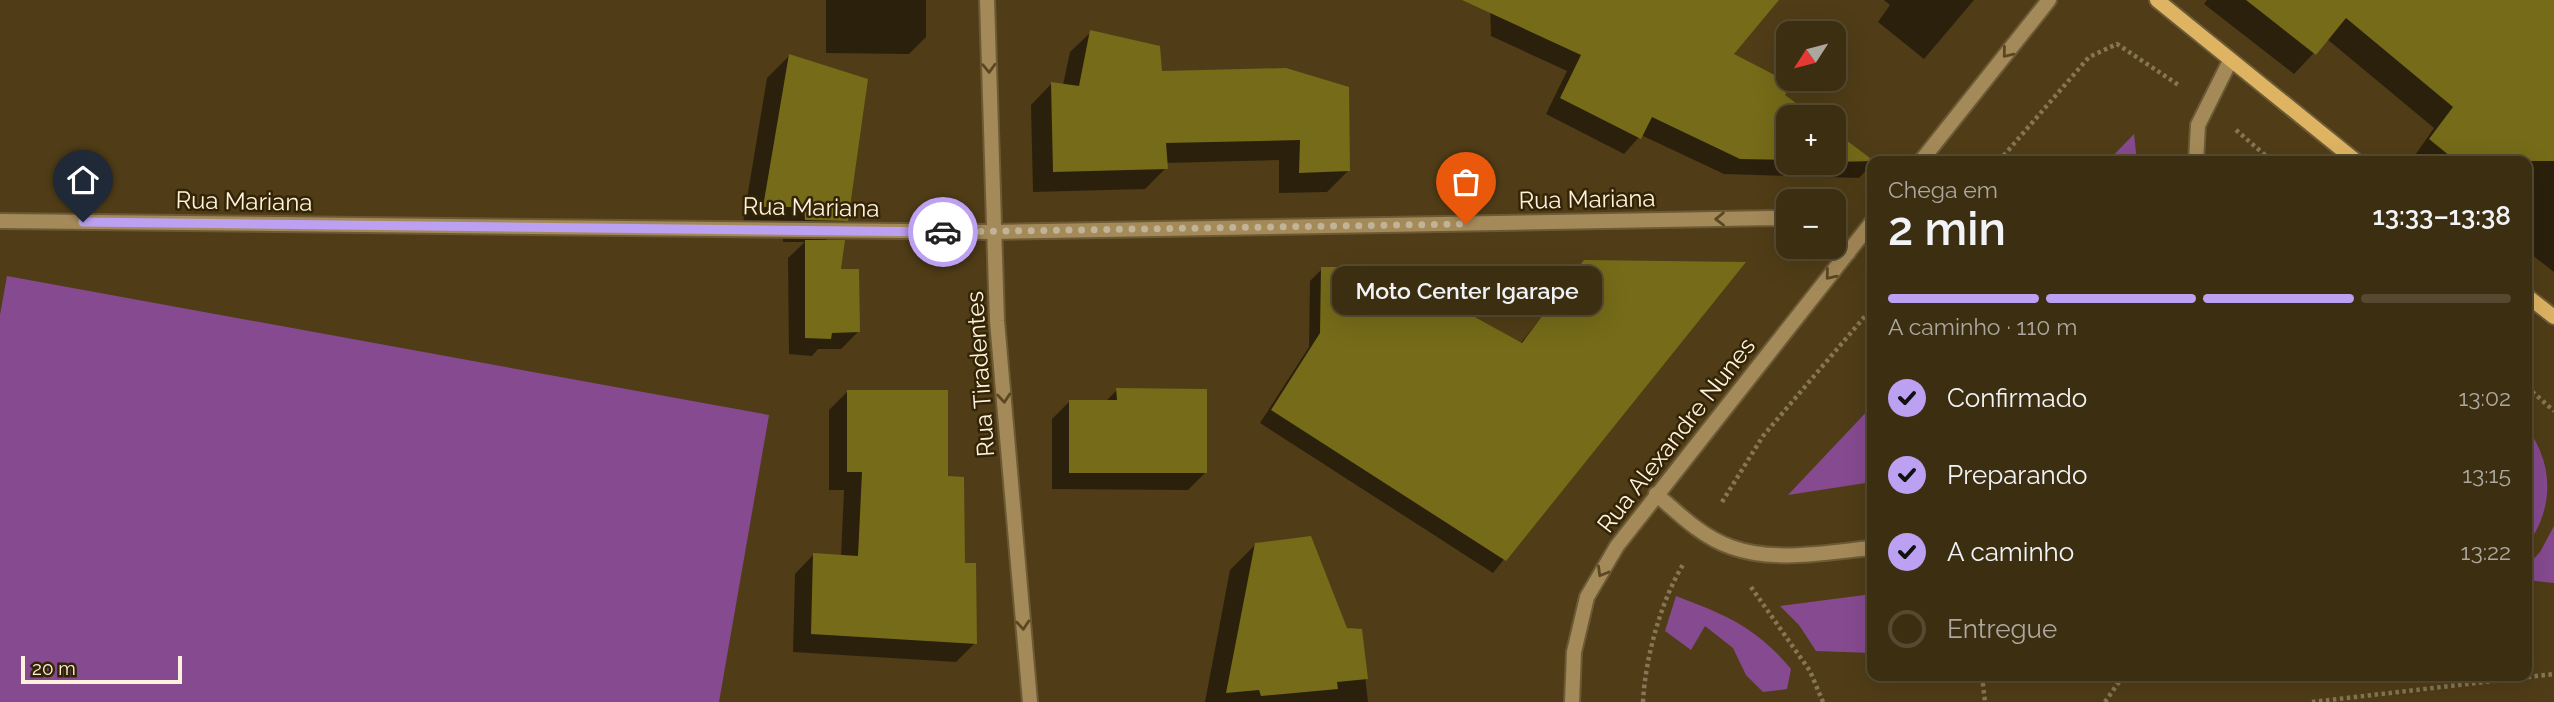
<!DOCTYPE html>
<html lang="pt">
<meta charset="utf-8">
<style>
body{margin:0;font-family:Raleway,sans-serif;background:#473a1f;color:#f1f3f6;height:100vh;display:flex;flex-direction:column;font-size:26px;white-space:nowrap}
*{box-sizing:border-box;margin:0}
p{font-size:23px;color:#aca89f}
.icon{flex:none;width:38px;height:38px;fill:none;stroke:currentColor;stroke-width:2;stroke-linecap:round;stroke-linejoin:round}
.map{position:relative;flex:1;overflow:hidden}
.drawer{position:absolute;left:1867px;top:156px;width:665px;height:525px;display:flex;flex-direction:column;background:#3c2e11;border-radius:14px;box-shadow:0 7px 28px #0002,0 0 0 2px #554a31}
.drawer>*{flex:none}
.needle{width:46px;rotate:234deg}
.fabs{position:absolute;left:1776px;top:21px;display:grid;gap:14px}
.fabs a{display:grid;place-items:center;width:70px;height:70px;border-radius:14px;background:#3c2e11;box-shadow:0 7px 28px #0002,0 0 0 2px #554a31;font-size:35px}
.scale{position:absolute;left:21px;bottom:18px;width:161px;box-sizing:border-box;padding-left:7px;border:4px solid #fef2de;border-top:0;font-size:19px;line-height:24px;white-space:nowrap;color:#fef2de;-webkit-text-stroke:5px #332405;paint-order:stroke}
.pin{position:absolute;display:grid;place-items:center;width:60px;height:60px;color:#fff;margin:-72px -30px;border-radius:50% 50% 50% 0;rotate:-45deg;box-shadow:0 0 7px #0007}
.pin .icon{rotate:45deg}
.courier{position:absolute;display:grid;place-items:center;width:70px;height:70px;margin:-35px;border:5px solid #bca0f2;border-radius:50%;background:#fff;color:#222;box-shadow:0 2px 9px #0007}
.bubble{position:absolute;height:49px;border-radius:14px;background:#3c2e11;box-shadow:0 7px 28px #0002,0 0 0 2px #554a31;font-size:23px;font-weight:600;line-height:49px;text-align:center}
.head em{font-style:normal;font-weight:600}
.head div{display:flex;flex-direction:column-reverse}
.head{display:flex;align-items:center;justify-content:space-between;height:119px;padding:0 21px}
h1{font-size:46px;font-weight:600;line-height:52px}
.bar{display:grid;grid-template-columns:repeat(4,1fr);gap:10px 7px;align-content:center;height:84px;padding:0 21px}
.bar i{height:9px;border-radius:5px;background:#554a31}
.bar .active{background:#bca0f2}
.bar p{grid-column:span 4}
ol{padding:0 21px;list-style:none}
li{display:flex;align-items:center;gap:21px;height:77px}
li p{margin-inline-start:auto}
li .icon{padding:7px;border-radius:50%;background:#bca0f2;color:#111;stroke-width:4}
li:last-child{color:#aca89f}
li i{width:38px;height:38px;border:4px solid #554a31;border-radius:50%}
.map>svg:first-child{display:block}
.green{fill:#864a90}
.shadow{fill:#0007}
.building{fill:#766b18}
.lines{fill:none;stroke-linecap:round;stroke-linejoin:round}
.service-casing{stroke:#6c5a37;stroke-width:18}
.minor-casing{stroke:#6c5a37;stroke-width:18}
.tertiary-casing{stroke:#6c5a37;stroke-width:18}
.secondary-casing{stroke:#6c5a37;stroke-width:18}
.path{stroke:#877656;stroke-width:4.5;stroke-dasharray:3.5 3.5;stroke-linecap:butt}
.service{stroke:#a58a59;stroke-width:14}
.minor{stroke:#a58a59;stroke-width:14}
.tertiary{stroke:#a58a59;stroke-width:14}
.secondary{stroke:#deb362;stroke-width:14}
.oneway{stroke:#5b4822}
.done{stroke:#c1b398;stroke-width:7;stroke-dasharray:0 12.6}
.route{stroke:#bca0f2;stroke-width:9}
.labels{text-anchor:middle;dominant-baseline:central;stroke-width:5;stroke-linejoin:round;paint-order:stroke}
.street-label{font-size:24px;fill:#fef2de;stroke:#332405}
</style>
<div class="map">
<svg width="2554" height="702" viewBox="0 0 2554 702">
<rect width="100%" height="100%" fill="#503d17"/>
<!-- green -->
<g class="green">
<path d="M 2134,134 L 2137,161 L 2108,161 Z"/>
<path d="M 7,276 L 769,415 L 719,702 L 0,702 L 0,315 Z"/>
<path d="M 1872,406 L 1872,482 L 1788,495 Z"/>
<path d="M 2527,428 C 2554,464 2554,509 2527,545 Z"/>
<path d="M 2554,526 L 2554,583 L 2527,580 L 2527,566 L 2540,552 Z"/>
<path d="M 1872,594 L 1872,653 L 1816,651 L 1799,625 L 1780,606 Z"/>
<path d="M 1676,596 C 1726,615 1756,627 1791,669 L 1787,689 L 1763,692 L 1746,675 L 1733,648 L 1705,626 L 1691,650 L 1665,631 Z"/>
</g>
<!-- shadow -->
<g class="shadow">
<path d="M 826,0 L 926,0 L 926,37 L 909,54 L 826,53 Z"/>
<path d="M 1490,0 L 1777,0 L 1731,55 L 1812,117 L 1788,117 L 1788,163 L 1834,163 L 1834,133 L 1872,164 L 1859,178 L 1724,174 L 1641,135 L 1624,154 L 1546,114 L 1567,71 L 1491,36 Z"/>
<path d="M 1884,0 L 1974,0 L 1924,59 L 1878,22 L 1890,5 Z"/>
<path d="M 2207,0 L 2554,0 L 2554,272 L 2527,251 L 2527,161 L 2411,161 L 2434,128 L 2327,39 L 2294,74 L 2204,4 Z"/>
<path d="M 1091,32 L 1160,73 L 1285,69 L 1348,171 L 1327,192 L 1279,193 L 1279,160 L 1166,163 L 1166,168 L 1145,189 L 1033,192 L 1031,105 L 1051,84 L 1063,85 L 1070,52 Z"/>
<path d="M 789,56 L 846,220 L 824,242 L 858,332 L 841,349 L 818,349 L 812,356 L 789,354 L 788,258 L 805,242 L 783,242 L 783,228 L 742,229 L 767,78 Z"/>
<path d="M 1585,262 L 1742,264 L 1493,573 L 1260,423 L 1309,347 L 1310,281 L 1322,269 L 1520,344 Z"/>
<path d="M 1117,390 L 1205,473 L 1188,490 L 1052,489 L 1052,419 L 1069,402 L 1105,402 Z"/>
<path d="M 848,391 L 946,478 L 975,643 L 956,662 L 793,652 L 795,574 L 813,555 L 841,557 L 844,490 L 829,490 L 829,410 Z"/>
<path d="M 1255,545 L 1346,630 L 1360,630 L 1368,702 L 1205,702 L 1230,570 Z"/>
</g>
<!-- building -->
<g class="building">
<path d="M 1462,0 L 1779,0 L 1734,54 L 1792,84 L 1785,95 L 1815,117 L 1788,117 L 1788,160 L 1740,159 L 1652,117 L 1641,139 L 1560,98 L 1581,55 Z"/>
<path d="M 2246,0 L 2554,0 L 2554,161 L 2456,161 L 2429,139 L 2453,107 L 2346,18 L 2316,55 Z"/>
<path d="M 1090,30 L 1160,46 L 1162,71 L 1286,68 L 1349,87 L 1350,171 L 1299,173 L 1300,140 L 1166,143 L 1168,169 L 1053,172 L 1051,82 L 1079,86 Z"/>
<path d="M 789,54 L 868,79 L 848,221 L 805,220 L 804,207 L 763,207 Z"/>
<path d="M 1834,131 L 1874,161 L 1834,162 Z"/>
<path d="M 805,240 L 845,240 L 841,269 L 859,269 L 860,332 L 832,333 L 831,339 L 805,338 Z"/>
<path d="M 1584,260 L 1746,262 L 1506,561 L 1271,410 L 1320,333 L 1321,267 L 1384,267 L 1522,343 Z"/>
<path d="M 1116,388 L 1207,389 L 1207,473 L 1069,473 L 1069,400 L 1117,400 Z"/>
<path d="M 847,390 L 948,390 L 948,476 L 964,477 L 965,563 L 976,563 L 977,644 L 811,634 L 813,553 L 858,556 L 862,472 L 847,472 Z"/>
<path d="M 1311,536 L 1347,628 L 1362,629 L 1368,679 L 1337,682 L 1338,689 L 1261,696 L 1259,690 L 1226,693 L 1255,543 Z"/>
</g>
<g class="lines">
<defs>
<g id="service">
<path d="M 2196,161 L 2198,125 L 2230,61"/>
<path d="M 1656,494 C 1679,514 1702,537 1731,547 C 1775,563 1827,552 1872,548"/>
</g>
<g id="minor">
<path d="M 987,0 L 997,321 L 1030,702"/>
<path d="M 0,221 L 993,232 L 1772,218 L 1788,221"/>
<path d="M 1834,241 L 1848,253"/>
</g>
<g id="tertiary">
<path d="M 1921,161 L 2049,0"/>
<path d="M 1572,702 L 1574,652 L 1587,597 L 1617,546 L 1872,222"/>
</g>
<g id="secondary">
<path d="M 2157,0 L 2356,161"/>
<path d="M 2527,296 L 2554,317"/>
</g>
</defs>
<!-- service casing -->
<use href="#service" class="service-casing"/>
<!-- minor casing -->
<use href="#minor" class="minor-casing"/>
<!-- tertiary casing -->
<use href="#tertiary" class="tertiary-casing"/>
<!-- secondary casing -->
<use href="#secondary" class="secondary-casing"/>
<!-- path -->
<g class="path">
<path d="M 2236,130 L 2272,161"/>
<path d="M 1999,161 L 2089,57 L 2117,44 L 2180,86"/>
<path d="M 2527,387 L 2554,411"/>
<path d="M 2527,404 L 2534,393"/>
<path d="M 1722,502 L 1763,436 L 1872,308"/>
<path d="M 1751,587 L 1810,671 L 1823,702"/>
<path d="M 1982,676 L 1985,702"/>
<path d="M 1643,702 C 1645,659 1661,600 1684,563"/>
<path d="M 2105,702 L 2123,676"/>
<path d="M 2312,702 L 2554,674"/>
</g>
<!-- service -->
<use href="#service" class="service"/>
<!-- minor -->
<use href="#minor" class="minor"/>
<!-- tertiary -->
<use href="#tertiary" class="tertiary"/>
<!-- secondary -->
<use href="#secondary" class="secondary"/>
</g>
<!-- one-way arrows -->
<defs><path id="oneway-chevron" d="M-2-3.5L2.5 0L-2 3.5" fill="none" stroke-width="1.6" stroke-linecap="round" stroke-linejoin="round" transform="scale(1.75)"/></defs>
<g class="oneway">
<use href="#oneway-chevron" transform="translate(2007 53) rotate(129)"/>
<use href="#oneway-chevron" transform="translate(989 68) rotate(88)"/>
<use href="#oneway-chevron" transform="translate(1720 219) rotate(179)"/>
<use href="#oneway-chevron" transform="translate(1830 275) rotate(129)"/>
<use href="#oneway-chevron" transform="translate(1004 398) rotate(85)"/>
<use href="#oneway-chevron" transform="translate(1602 572) rotate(120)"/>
<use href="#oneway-chevron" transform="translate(1023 625) rotate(85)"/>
</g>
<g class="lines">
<!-- done -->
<path class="done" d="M 943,232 L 1466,224"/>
<!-- route -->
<path class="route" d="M 83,222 L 943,232"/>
</g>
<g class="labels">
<!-- street labels -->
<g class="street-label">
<text transform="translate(1587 199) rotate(-1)">Rua Mariana</text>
<text transform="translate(244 201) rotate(1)">Rua Mariana</text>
<text transform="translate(811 207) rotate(1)">Rua Mariana</text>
<text transform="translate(980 374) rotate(-94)">Rua Tiradentes</text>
<text transform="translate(1676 435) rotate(-52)">Rua Alexandre Nunes</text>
</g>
</g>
</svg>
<div class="fabs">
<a><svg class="needle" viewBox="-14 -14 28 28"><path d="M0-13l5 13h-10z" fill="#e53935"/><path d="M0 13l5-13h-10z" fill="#aca89f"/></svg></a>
<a>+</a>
<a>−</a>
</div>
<div class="scale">20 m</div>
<div class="pin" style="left:1466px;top:224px;background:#ea580c"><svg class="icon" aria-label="bag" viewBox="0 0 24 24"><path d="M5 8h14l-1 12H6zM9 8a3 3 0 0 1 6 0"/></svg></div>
<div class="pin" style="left:83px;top:222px;background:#1f2937"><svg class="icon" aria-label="home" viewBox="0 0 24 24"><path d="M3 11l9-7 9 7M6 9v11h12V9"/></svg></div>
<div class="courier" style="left:943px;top:232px"><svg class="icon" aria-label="car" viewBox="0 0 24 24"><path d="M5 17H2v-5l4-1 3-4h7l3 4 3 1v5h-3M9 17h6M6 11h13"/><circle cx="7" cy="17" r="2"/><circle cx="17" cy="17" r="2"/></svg></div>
<div class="bubble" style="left:1332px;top:266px;width:270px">Moto Center Igarape</div>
<section class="drawer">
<div class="head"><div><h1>2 min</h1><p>Chega em</p></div><em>13:33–13:38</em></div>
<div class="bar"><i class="active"></i><i class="active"></i><i class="active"></i><i></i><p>A caminho · 110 m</p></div>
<ol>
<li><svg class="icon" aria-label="check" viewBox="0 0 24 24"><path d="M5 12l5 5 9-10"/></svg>Confirmado<p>13:02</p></li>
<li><svg class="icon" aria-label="check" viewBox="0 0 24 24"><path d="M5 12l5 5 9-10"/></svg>Preparando<p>13:15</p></li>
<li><svg class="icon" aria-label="check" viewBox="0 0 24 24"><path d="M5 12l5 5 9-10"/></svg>A caminho<p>13:22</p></li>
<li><i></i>Entregue</li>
</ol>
</section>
</div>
